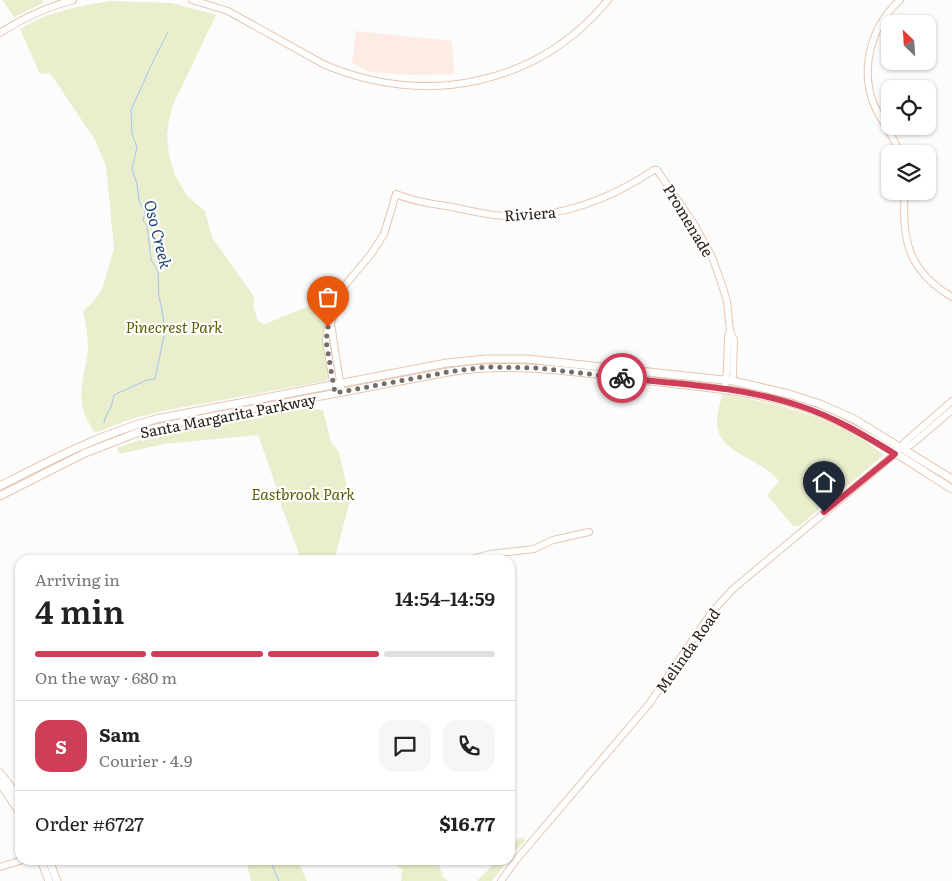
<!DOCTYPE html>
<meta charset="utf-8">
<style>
body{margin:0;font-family:Literata,serif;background:#f6f6f6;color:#222;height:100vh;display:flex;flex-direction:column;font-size:19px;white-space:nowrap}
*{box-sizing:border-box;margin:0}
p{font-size:16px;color:#767676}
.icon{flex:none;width:28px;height:28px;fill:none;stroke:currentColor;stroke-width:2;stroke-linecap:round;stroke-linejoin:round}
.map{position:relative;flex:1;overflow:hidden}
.details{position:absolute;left:15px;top:555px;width:500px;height:310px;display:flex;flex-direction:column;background:#fff;border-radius:15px;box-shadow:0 1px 4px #0004}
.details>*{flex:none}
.needle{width:32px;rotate:335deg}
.buttons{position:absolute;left:881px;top:15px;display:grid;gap:10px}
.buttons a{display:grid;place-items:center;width:55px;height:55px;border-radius:10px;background:#fff;box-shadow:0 1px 4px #0004;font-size:25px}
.pin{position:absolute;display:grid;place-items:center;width:42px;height:42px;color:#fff;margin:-51px -21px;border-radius:50% 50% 50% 0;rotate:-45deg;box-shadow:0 0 5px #0007}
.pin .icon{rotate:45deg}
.courier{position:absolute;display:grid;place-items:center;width:50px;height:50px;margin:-25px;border:4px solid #ce3e59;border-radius:50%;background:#fff;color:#222;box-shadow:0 1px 6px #0007}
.summary em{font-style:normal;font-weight:600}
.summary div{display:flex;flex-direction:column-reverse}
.summary{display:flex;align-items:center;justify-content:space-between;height:85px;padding:0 20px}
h1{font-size:32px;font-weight:600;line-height:38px}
.bar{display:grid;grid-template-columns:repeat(4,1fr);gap:8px 5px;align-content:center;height:60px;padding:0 20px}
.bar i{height:6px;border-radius:4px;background:#e0e0e0}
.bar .current{background:#ce3e59}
.bar p{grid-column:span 4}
.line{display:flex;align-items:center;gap:12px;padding:0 20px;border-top:1px solid #e0e0e0}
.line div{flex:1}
.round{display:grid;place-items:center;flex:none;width:52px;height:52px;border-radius:15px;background:#f6f6f6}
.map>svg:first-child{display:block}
.built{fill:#fcece3}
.green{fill:#eaeecc}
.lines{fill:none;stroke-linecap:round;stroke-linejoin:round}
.stream{stroke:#a7c5f1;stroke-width:1}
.secondary-casing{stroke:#e5c6b3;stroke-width:8}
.primary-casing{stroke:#e5c6b3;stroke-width:9}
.secondary{stroke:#fff;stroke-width:6}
.primary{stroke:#fff;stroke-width:7}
.done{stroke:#746d68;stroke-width:5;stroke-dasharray:0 9}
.route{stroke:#ce3e59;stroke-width:6}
.labels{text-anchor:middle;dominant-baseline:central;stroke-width:4.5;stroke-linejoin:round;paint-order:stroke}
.street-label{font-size:15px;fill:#2b2019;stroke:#fff}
.park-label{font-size:15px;font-style:italic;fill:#595c01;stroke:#fff}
.water-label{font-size:16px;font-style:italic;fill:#1f4378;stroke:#fff}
</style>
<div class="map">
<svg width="952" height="881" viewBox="0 0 952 881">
<rect width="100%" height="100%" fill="#fcfcfc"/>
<!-- built -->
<path class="built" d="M 356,31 L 452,41 L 454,74 L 410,75 L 370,72 L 352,63 Z"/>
<!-- green -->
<g class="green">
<path d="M 2,0 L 43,0 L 43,3 L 14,17 Z"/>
<path d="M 110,1 L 172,3 L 216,15 L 173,105 L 169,120 L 167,135 L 169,155 L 175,175 L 187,196 L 205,211 L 212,237 L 255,298 L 253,306 L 258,321 L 265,324 L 332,297 C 321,326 323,347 329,377 L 326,381 L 162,411 L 128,420 L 97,432 L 93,431 C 89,423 84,414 82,406 C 79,386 86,369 88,350 C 88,337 86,324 83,311 L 93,302 L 102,290 L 114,248 L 106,166 L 95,140 L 50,73 L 40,74 L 20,29 C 47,12 79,6 110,1 Z"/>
<path d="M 723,394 C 769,402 814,412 855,435 C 865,440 874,448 884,455 L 799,526 L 793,526 L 767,495 L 779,481 C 775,477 770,471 764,468 C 730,446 705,444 723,394 Z"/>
<path d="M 313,409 L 323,410 L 331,442 L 339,452 L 350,500 L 336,554 L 337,560 L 301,560 L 284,512 L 281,508 L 281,503 L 278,498 L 279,495 L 258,435 L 164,444 L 119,454 L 117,448 L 148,437 L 170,433 L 291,410 Z"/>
<path d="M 524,837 L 525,841 L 510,857 L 510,847 L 518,839 Z"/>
<path d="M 246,860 L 297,860 L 307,881 L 251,881 Z"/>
<path d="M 398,860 L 437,860 L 443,877 L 448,881 L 401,881 L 402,869 L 397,866 Z"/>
<path d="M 498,860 L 508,860 L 492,881 L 477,881 Z"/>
</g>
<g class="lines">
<!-- stream -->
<g class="stream">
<path d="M 104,423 L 105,418 L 111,407 L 114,395 L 147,380 L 155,379 L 165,331 L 162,310 L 159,297 L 158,271 L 151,260 L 147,225 L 143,221 L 145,212 L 139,201 L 137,184 L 132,169 L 137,147 L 132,134 L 131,110 L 155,57 L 168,32"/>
<path d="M 270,860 L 279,881"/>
</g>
<defs>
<g id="secondary">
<path d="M 192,0 L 228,11 L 325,65 C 426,107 537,86 608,0"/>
<path d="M 0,33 C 23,18 47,7 73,0"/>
<path d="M 900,154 C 894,135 880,121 873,102 C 860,66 872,25 900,0"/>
<path d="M 905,191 C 901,239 908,271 952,297"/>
<path d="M 331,324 L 341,388"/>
<path d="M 725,390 L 727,369 L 728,337 L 730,331"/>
<path d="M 335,393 L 326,341 L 328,327 L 331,324 L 336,306 L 342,289 L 371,254 L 384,234 L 396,194 C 414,202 434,204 452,207 C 466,210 480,213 494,215 C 552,221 606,202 654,170 L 657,170 L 694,224 L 712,257 L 721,282 L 727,301 L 730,331 L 734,340 L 733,376"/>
<path d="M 902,448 L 911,445 L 952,410"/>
<path d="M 468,560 L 490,554 L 534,549 L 553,540 L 589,532"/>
<path d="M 0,867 L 23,860"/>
<path d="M 501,881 L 516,860 L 649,704 L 712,612 L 733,589 L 895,454 L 906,441 L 952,401"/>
</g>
<g id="primary">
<path d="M 0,486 C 51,460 100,434 156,419 L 447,363 L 487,359 L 527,359 L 733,381 L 789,394 L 820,404 L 854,419 L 952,479"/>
<path d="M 0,496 L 85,453 L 139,432 L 184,422 L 448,372 C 516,361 583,373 651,381 C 707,388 764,391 818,412 C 865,431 909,462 952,489"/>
<path d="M 0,773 L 20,799"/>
<path d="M 0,783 L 20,813"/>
<path d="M 41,860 L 49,881"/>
<path d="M 49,860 L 57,881"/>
</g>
</defs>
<!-- secondary casing -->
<use href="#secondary" class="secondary-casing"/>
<!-- primary casing -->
<use href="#primary" class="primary-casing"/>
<!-- secondary -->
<use href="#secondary" class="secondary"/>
<!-- primary -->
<use href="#primary" class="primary"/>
</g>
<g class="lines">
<!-- done -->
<path class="done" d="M 328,327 L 326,341 L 335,393 L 448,372 L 485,367 L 538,368 L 622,378"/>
<!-- route -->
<path class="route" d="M 622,378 C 680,384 744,387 800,406 C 834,417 864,435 895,454 L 824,512"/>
</g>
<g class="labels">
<!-- street labels -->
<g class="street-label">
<text transform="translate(530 213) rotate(-4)">Riviera</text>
<text transform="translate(689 220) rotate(59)">Promenade</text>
<text transform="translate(228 415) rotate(-11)">Santa Margarita Parkway</text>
<text transform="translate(687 650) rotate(-55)">Melinda Road</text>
</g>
<!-- park labels -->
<g class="park-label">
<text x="174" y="326">Pinecrest Park</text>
<text x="303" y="493">Eastbrook Park</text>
</g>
<!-- water labels -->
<g class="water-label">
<text transform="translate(159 234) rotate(76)">Oso Creek</text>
</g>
</g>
</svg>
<div class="buttons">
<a><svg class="needle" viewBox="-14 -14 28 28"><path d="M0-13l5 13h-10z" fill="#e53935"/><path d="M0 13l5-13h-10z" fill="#767676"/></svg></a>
<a><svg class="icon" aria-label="locate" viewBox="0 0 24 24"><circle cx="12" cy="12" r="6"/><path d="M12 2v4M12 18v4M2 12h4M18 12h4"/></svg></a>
<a><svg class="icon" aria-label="layers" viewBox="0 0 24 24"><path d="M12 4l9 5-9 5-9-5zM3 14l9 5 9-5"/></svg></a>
</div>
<div class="pin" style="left:328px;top:327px;background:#ea580c"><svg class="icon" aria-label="bag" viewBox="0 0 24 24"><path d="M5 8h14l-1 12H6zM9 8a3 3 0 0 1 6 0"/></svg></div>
<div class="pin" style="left:824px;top:512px;background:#1f2937"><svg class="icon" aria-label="home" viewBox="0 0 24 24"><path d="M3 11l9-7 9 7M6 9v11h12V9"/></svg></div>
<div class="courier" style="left:622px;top:378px"><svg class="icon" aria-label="bike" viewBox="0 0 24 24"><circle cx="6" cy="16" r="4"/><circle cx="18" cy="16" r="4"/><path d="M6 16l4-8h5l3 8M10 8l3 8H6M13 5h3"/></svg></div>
<section class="details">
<div class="summary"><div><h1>4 min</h1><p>Arriving in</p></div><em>14:54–14:59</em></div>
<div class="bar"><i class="current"></i><i class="current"></i><i class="current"></i><i></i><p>On the way · 680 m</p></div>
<div class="line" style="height:90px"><b class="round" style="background:#ce3e59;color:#fff">S</b><div><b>Sam</b><p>Courier · 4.9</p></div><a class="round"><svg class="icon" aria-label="chat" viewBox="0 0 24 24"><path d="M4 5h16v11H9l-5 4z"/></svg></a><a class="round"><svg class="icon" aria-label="phone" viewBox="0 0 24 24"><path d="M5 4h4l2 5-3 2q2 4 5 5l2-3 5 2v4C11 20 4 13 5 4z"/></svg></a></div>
<div class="line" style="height:65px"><div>Order #6727</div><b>$16.77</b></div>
</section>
</div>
